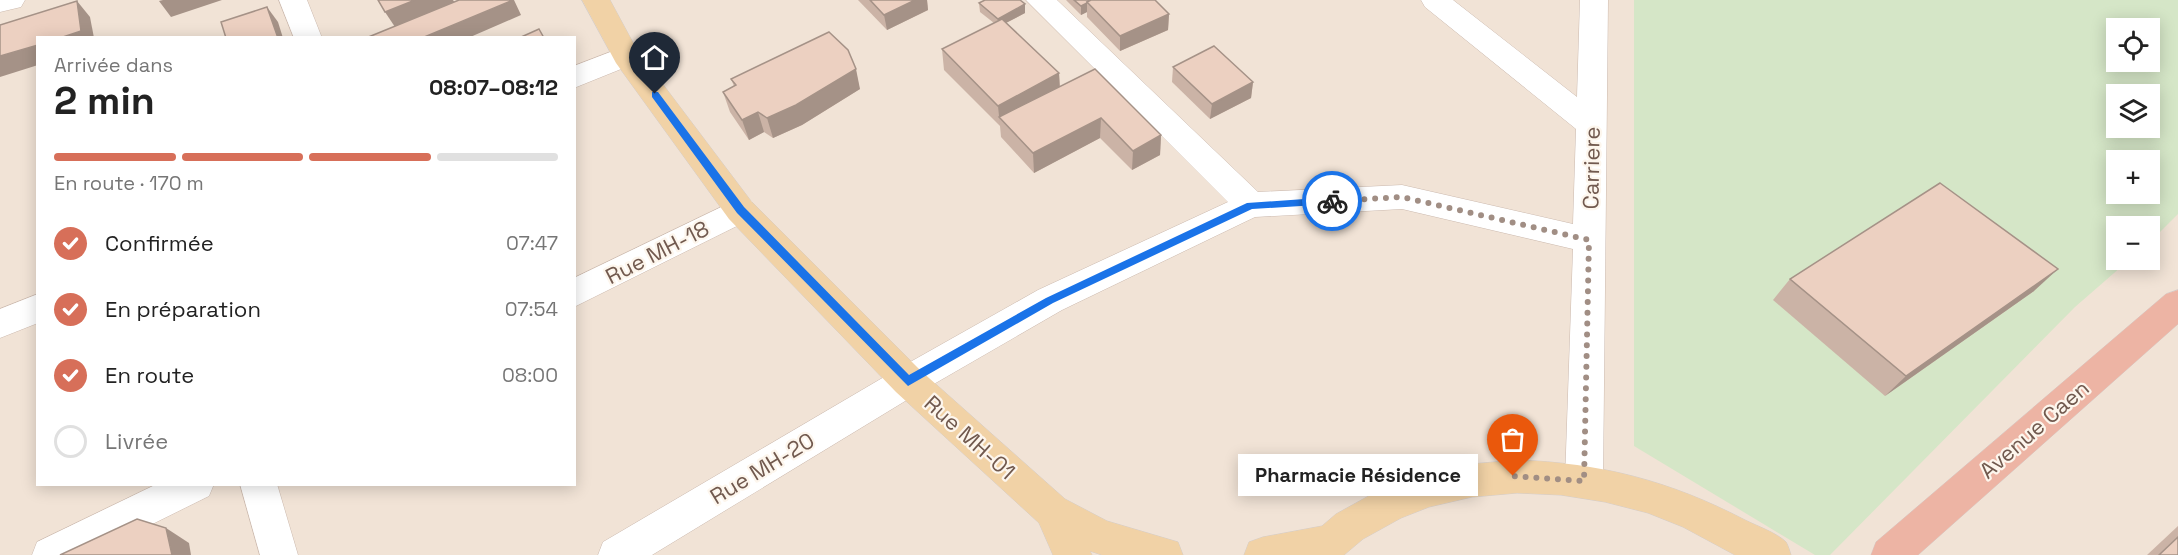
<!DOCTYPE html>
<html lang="fr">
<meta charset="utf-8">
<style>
body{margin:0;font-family:"Space Grotesk",sans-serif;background:#f2f2f2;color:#222;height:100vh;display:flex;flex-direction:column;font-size:22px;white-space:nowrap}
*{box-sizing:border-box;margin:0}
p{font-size:20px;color:#767676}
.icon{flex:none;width:33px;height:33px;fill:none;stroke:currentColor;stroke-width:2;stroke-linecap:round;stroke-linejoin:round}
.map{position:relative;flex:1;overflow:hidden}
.side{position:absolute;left:36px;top:36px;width:540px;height:450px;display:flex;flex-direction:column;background:#fff;border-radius:0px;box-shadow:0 3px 15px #0003}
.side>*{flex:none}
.fabs{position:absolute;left:2106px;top:18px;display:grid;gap:12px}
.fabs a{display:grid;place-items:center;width:54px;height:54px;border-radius:0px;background:#fff;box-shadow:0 3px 15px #0003;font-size:30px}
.pin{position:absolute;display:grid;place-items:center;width:51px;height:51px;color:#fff;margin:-62px -26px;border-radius:50% 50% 50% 0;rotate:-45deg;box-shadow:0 0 6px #0007}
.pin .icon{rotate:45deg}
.courier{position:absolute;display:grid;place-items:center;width:60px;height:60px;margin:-30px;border:4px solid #1a73e8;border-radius:50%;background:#fff;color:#222;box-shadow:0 2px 8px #0007}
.bubble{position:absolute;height:42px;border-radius:0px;background:#fff;box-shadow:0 3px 15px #0003;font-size:20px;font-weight:700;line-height:42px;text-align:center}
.head em{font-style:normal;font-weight:700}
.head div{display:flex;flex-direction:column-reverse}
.head{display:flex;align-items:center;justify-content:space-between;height:102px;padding:0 18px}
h1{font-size:39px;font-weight:700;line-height:45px}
.bar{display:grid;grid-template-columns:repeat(4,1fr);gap:9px 6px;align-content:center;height:72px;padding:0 18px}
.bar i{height:8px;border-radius:4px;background:#e0e0e0}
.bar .selected{background:#d76f59}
.bar p{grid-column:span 4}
ol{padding:0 18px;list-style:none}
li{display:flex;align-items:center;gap:18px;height:66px}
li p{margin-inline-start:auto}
li .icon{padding:6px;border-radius:50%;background:#d76f59;color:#fff;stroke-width:4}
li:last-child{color:#767676}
li i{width:33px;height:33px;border:3px solid #e0e0e0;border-radius:50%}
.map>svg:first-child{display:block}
.residential{fill:#f1e3d6;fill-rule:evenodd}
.green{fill:#d5e6c7;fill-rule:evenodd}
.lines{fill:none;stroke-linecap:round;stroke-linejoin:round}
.minor-casing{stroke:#cbb9ae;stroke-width:1}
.major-casing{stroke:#d4cdca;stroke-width:1}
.highway-casing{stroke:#d4cdca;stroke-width:1}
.minor{fill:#fff;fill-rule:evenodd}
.major{fill:#f1d2a6;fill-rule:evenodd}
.highway{fill:#edb4a4;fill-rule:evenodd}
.wall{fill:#cbb3a6}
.shaded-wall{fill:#a59287}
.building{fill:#ecd0c1;stroke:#a59287;stroke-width:1.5}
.route{fill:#1a73e8}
.done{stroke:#a18e84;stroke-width:6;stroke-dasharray:0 10.8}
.labels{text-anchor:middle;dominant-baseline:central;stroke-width:4.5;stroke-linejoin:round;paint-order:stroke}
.street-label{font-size:22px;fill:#71594e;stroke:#fdf6ed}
</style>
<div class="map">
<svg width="2178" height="555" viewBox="0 0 2178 555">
<rect width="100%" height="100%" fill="#faf1e7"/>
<!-- residential -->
<path class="residential" d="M 0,0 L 2178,0 L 2178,555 L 0,555 ZM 2116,28 L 2150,28 L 2150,62 L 2116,62 ZM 38,38 L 574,38 L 574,484 L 38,484 ZM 2116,94 L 2150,94 L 2150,128 L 2116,128 ZM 2116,160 L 2150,160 L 2150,194 L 2116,194 ZM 2116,226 L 2150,226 L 2150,260 L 2116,260 Z"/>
<!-- green -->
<path class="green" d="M 1634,0 L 2178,0 L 2178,214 L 2150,242 L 2150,226 L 2116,226 L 2116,260 L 2129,260 L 2075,307 L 1830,555 L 1815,555 L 1634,446 ZM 2116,28 L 2150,28 L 2150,62 L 2116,62 ZM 2116,94 L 2150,94 L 2150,128 L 2116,128 ZM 2116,160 L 2150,160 L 2150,194 L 2116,194 Z"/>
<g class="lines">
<defs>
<g id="minor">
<path d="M 0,0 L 25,0 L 21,7 L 0,12 Z"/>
<path d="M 279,0 L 307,0 L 322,38 L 294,38 Z"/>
<path d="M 1026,0 L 1057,0 L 1258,192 L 1402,185 L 1573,224 L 1576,129 L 1425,7 L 1421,0 L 1453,0 L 1577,97 L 1580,0 L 1608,0 L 1603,481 L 1597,493 L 1584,498 L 1571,493 L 1565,481 L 1573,249 L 1402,209 L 1255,217 L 1062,310 L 920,392 L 652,555 L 598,555 L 603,542 L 896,370 L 1038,290 L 1228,202 Z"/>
<path d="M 626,46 L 636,49 L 640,56 L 636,63 L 574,88 L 574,66 Z"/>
<path d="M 740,198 L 751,201 L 756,210 L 751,219 L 574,307 L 574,278 Z"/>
<path d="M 38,294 L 38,323 L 0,338 L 0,309 Z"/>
<path d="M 157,484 L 214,484 L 209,496 L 90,555 L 32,555 L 37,542 Z"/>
<path d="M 240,484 L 277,484 L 298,555 L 260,555 Z"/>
</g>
<g id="major">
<path d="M 582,0 L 610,0 L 637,50 L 751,201 L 920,370 L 1065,499 L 1107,521 L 1178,542 L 1183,555 L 1102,555 L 1090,551 L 1092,555 L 1053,555 L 1039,523 L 896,392 L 729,219 L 616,63 Z"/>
<path d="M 1517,460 C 1601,463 1670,481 1745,520 C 1757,526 1777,533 1786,542 C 1788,545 1790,552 1791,555 L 1735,555 L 1683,527 L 1648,513 L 1605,502 L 1561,495 L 1517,493 L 1472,497 L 1429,507 L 1401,518 L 1363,539 L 1344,555 L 1244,555 L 1249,542 L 1263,537 L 1322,526 L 1336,514 L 1374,493 L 1429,473 L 1472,464 Z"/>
</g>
<path id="highway" d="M 2178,290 L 2178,324 L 1918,555 L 1871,555 L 1876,542 L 2166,294 Z"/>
</defs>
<!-- minor casing -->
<use href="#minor" class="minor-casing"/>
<!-- major casing -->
<use href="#major" class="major-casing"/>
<!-- highway casing -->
<use href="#highway" class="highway-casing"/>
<!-- minor -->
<use href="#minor" class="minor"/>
<!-- major -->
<use href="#major" class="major"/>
<!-- highway -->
<use href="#highway" class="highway"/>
</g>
<!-- wall -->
<g class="wall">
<path d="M 858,0 L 927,0 L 928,10 L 887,30 Z"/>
<path d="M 1066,0 L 1155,0 L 1169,14 L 1168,30 L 1120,51 L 1087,17 L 1087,12 L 1081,15 Z"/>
<path d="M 979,3 L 1025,13 L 1006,23 L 1059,73 L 1060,87 L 1161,135 L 1160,155 L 1132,170 L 1100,138 L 1034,173 L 1001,137 L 1000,126 L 944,70 L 942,49 L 994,23 L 980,12 Z"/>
<path d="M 1173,67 L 1253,82 L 1251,98 L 1210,119 L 1172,82 Z"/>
<path d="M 731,79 L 860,89 L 802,125 L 773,138 L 764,132 L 749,140 L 730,112 L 723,92 L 734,86 Z"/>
<path d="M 1790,279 L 2034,291 L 1885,396 L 1773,300 Z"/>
<path d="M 2178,526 L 2178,555 L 2147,555 Z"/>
</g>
<!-- shaded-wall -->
<g class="shaded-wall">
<path d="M 163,0 L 222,0 L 171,17 L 159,1 Z"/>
<path d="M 415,0 L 453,0 L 455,3 L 395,27 L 385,12 Z"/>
<path d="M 513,0 L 514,0 L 521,15 L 468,38 L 422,38 Z"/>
<path d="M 915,0 L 927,0 L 928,10 L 887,30 L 884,15 Z"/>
<path d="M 77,1 L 90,17 L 94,38 L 60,38 Z"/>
<path d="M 1087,3 L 1087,12 L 1081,15 L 1081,6 Z"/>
<path d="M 1025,4 L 1025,13 L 998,27 L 998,19 Z"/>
<path d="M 267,7 L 278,22 L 283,38 L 278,38 Z"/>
<path d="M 1169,14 L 1168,30 L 1120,51 L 1120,36 Z"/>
<path d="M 38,45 L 38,65 L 0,77 L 0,56 Z"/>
<path d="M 856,69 L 860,89 L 802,125 L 773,138 L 767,118 Z"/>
<path d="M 1059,73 L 1060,93 L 999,117 L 1000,126 L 998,106 Z"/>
<path d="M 1253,82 L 1251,98 L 1210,119 L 1212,104 Z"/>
<path d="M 758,112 L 764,132 L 749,140 L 742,120 Z"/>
<path d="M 1101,118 L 1100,138 L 1034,173 L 1033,153 Z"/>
<path d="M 1161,135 L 1160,155 L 1132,170 L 1133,151 Z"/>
<path d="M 2058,269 L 2034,291 L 1885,396 L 1906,376 Z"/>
<path d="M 166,528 L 189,543 L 191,555 L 172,555 Z"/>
</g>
<!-- building -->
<g class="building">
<path d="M 378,0 L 415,0 L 385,12 Z"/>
<path d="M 459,0 L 513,0 L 422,38 L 366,38 Z"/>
<path d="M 870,0 L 915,0 L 884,15 Z"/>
<path d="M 985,0 L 1020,0 L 1025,4 L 998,19 L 979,3 Z"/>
<path d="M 1074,0 L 1091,0 L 1087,2 L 1087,3 L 1081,6 Z"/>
<path d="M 1091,0 L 1155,0 L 1169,14 L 1120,36 L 1087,2 Z"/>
<path d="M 77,1 L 81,31 L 60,38 L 38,38 L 38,45 L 0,56 L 0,25 Z"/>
<path d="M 267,7 L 278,38 L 226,38 L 221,22 Z"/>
<path d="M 1002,19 L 1059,73 L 998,106 L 942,49 Z"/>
<path d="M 539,29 L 544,38 L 519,38 Z"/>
<path d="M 829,32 L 848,50 L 856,69 L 796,105 L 767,118 L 758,112 L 742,120 L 723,92 L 736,85 L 731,79 Z"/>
<path d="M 1214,46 L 1253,82 L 1212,104 L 1173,67 Z"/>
<path d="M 1095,69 L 1161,135 L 1133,151 L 1101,118 L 1033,153 L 999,117 Z"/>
<path d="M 1940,183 L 2058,269 L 1906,376 L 1790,279 Z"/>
<path d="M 137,519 L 166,528 L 172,555 L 60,555 Z"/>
<path d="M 2178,537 L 2178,555 L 2159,555 Z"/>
</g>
<!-- route -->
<path class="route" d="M 652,92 L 658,92 L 744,207 L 909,375 L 1046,298 L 1247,203 L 1332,197 L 1337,201 L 1332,204 L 1252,209 L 1053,303 L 908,386 L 737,213 L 652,97 Z"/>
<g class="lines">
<!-- done -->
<path class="done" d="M 1332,201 L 1402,197 L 1589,240 L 1584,481 L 1513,476"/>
</g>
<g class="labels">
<!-- street labels -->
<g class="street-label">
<text transform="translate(1591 168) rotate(-89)">Carriere</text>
<text transform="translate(657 252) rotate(-27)">Rue MH-18</text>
<text transform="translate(2034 429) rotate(-41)">Avenue Caen</text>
<text transform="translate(970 437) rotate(42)">Rue MH-01</text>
<text transform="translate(762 468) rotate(-31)">Rue MH-20</text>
</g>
</g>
</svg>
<div class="fabs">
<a><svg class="icon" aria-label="locate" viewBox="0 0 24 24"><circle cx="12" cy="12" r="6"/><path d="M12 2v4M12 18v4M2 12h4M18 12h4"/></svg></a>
<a><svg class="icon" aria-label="layers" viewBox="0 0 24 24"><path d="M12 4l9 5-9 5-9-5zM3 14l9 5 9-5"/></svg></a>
<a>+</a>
<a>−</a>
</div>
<div class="pin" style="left:1513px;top:476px;background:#ea580c"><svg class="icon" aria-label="bag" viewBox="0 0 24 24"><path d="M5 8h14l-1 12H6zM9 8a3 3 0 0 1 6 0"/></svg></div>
<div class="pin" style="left:655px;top:94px;background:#1f2937"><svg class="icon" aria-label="home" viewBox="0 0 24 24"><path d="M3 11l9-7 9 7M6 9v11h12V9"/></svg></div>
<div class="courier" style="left:1332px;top:201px"><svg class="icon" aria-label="bike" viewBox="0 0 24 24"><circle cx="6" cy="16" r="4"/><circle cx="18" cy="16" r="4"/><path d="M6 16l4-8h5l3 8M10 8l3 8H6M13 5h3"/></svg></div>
<div class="bubble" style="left:1238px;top:454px;width:240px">Pharmacie Résidence</div>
<section class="side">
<div class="head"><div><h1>2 min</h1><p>Arrivée dans</p></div><em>08:07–08:12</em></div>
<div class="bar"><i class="selected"></i><i class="selected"></i><i class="selected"></i><i></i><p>En route · 170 m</p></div>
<ol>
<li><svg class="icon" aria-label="check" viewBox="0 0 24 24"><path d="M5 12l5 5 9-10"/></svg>Confirmée<p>07:47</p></li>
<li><svg class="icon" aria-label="check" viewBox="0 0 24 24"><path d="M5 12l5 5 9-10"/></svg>En préparation<p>07:54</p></li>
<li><svg class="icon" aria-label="check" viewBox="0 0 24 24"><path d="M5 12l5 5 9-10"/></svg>En route<p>08:00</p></li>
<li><i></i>Livrée</li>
</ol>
</section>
</div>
